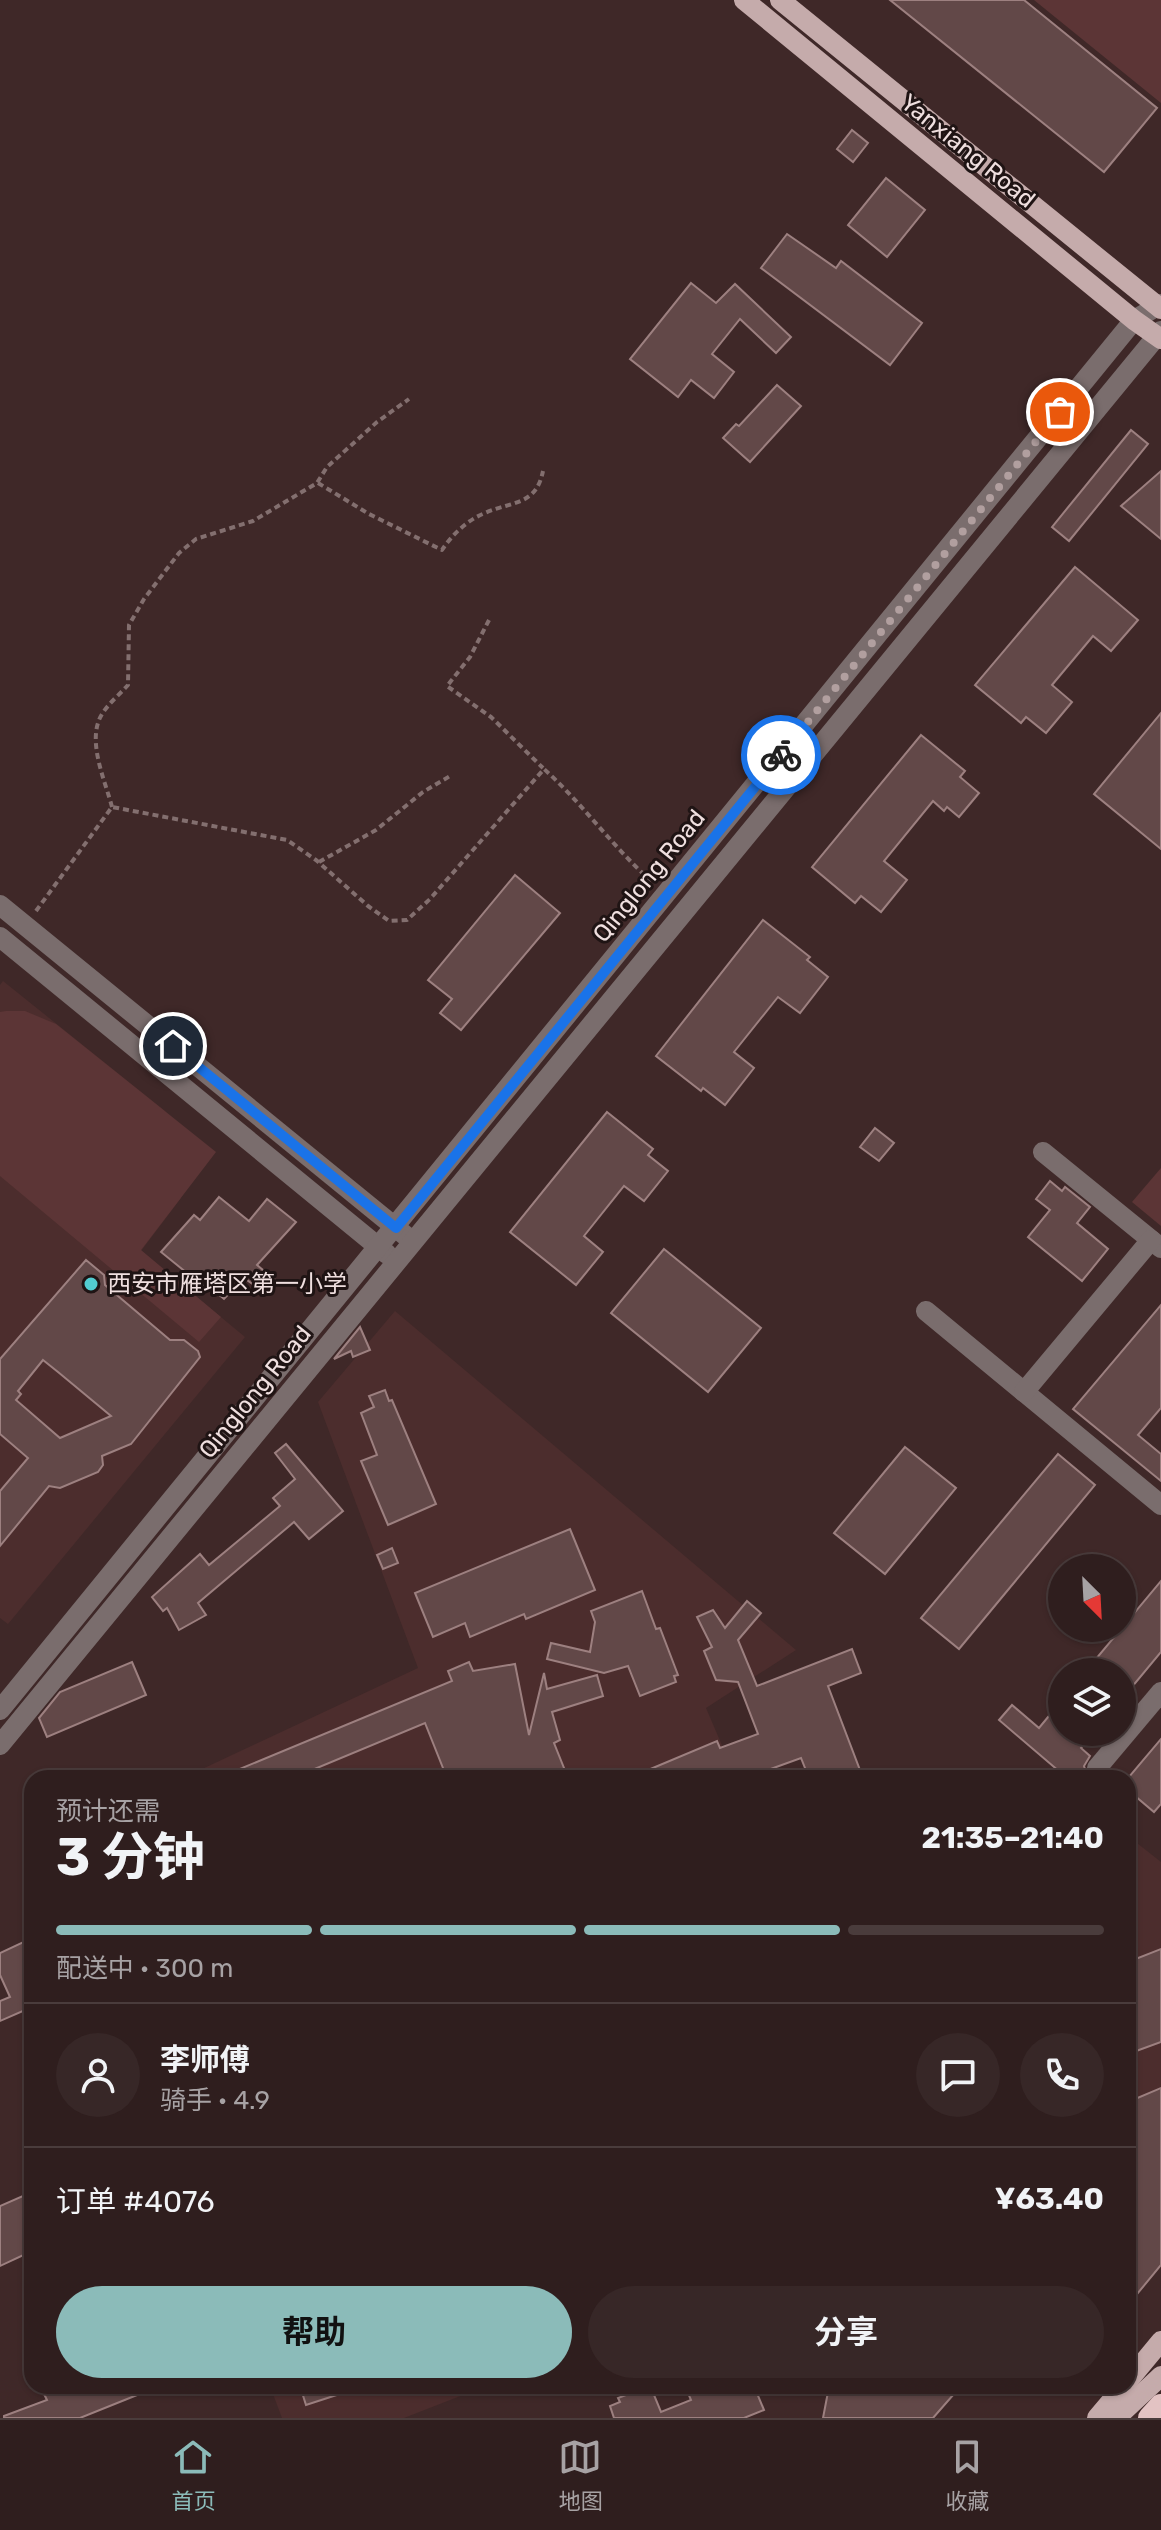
<!DOCTYPE html>
<html lang="zh">
<meta charset="utf-8">
<style>
body{margin:0;font-family:Rubik,"Noto Sans SC",sans-serif;background:#372727;color:#f1f3f6;height:100vh;display:flex;flex-direction:column;font-size:30px;white-space:nowrap}
*{box-sizing:border-box;margin:0}
p{font-size:26px;color:#a7a2a4}
.icon{flex:none;width:44px;height:44px;fill:none;stroke:currentColor;stroke-width:2;stroke-linecap:round;stroke-linejoin:round}
.map{position:relative;flex:1;overflow:hidden}
.drawer{position:absolute;left:24px;top:1770px;width:1112px;height:624px;display:flex;flex-direction:column;background:#2f1e1e;border-radius:24px;box-shadow:0 2px 6px #0004,0 0 0 2px #4a3c3c}
.drawer>*{flex:none}
.needle{width:52px;rotate:156deg}
.fabs{position:absolute;left:1048px;top:1554px;display:grid;gap:16px}
.fabs a{display:grid;place-items:center;width:88px;height:88px;border-radius:50%;background:#2f1e1e;box-shadow:0 2px 6px #0004,0 0 0 2px #4a3c3c;font-size:40px}
.pin{position:absolute;display:grid;place-items:center;width:68px;height:68px;color:#fff;margin:-34px;border:4px solid #fff;border-radius:50%;box-shadow:0 2px 8px #0007}
.courier{position:absolute;display:grid;place-items:center;width:80px;height:80px;margin:-40px;border:6px solid #1a73e8;border-radius:50%;background:#fff;color:#222;box-shadow:0 2px 10px #0007}
.head em{font-style:normal;font-weight:700}
.head div{display:flex;flex-direction:column-reverse}
.head{display:flex;align-items:center;justify-content:space-between;height:136px;padding:0 32px}
h1{font-size:52px;font-weight:700;line-height:60px}
.bar{display:grid;grid-template-columns:repeat(4,1fr);gap:12px 8px;align-content:center;height:96px;padding:0 32px}
.bar i{height:10px;border-radius:6px;background:#4a3c3c}
.bar .on{background:#8bbbb9}
.bar p{grid-column:span 4}
.line{display:flex;align-items:center;gap:20px;padding:0 32px;border-top:2px solid #4a3c3c}
.line div{flex:1}
.round{display:grid;place-items:center;flex:none;width:84px;height:84px;border-radius:42px;background:#372727}
.action{display:flex;gap:16px;margin-top:auto;padding:16px 32px}
.action a{flex:1;height:92px;border-radius:48px;background:#8bbbb9;color:#111;font-size:32px;font-weight:700;line-height:92px;text-align:center}
.action a+a{background:#372727;color:#f1f3f6}
.menu{display:flex;justify-content:space-around;align-items:center;height:112px;border-top:2px solid #4a3c3c;background:#2f1e1e;font-size:22px;color:#a7a2a4}
.menu a{display:grid;justify-items:center;gap:4px}
.menu .on{color:#8bbbb9}
.map>svg:first-child{display:block}
.built{fill:#4c2d2d}
.green{fill:#5c3536}
.building{fill:#624848;stroke:#9d8080;stroke-width:2;fill-rule:evenodd}
.lines{fill:none;stroke-linecap:round;stroke-linejoin:round}
.path{stroke:#836f6f;stroke-width:4;stroke-dasharray:6 4;stroke-linecap:butt}
.minor{stroke:#7a6d6d;stroke-width:20}
.major{stroke:#c5abab;stroke-width:20}
.highway{stroke:#e3c3c3;stroke-width:24}
.done{stroke:#b19f9f;stroke-width:8;stroke-dasharray:0 14.4}
.route{stroke:#1a73e8;stroke-width:10}
.poi-dot{fill:#52ccd0;stroke:#1f1414;stroke-width:3}
.labels{text-anchor:middle;dominant-baseline:central;stroke-width:6;stroke-linejoin:round;paint-order:stroke}
.street-label{font-size:24px;fill:#efdfdf;stroke:#1f1414}
.poi-label{font-size:24px;fill:#efdfdf;stroke:#1f1414;text-anchor:start}
</style>
<div class="map">
<svg width="1161" height="2418" viewBox="0 0 1161 2418">
<rect width="100%" height="100%" fill="#3f2828"/>
<!-- built -->
<g class="built">
<path d="M 3,981 L 165,1111 L 178,1130 L 181,1198 L 141,1251 L 245,1337 L 8,1624 L 0,1618 L 0,985 Z"/>
<path d="M 395,1311 L 796,1650 L 706,1708 L 736,1778 L 183,1778 L 418,1668 L 318,1402 Z"/>
<path d="M 1128,1836 L 1161,1862 L 1161,2122 L 1128,2135 Z"/>
<path d="M 270,2386 L 486,2386 L 404,2418 L 282,2418 Z"/>
</g>
<!-- green -->
<g class="green">
<path d="M 1034,0 L 1161,0 L 1161,103 Z"/>
<path d="M 6,1011 L 25,1011 L 56,1024 L 216,1152 L 141,1250 L 221,1317 L 199,1342 L 0,1176 L 0,1012 Z"/>
<path d="M 1161,1168 L 1161,1226 L 1132,1202 Z"/>
</g>
<!-- building -->
<g class="building">
<path d="M 890,0 L 1024,0 L 1157,108 L 1104,172 Z"/>
<path d="M 852,130 L 868,143 L 853,162 L 837,149 Z"/>
<path d="M 886,178 L 925,210 L 887,257 L 848,225 Z"/>
<path d="M 787,234 L 836,268 L 841,261 L 922,323 L 890,365 L 761,268 Z"/>
<path d="M 691,283 L 716,303 L 735,284 L 791,337 L 776,353 L 740,319 L 712,354 L 734,372 L 714,398 L 691,380 L 678,397 L 630,359 Z"/>
<path d="M 777,385 L 801,406 L 750,462 L 723,438 L 736,424 L 739,426 Z"/>
<path d="M 1131,430 L 1148,444 L 1069,541 L 1052,527 Z"/>
<path d="M 1161,471 L 1161,539 L 1121,506 Z"/>
<path d="M 1075,567 L 1138,620 L 1111,651 L 1093,636 L 1052,685 L 1072,702 L 1046,733 L 1026,717 L 1021,723 L 975,685 Z"/>
<path d="M 1161,713 L 1161,849 L 1094,794 Z"/>
<path d="M 921,735 L 965,771 L 960,777 L 979,793 L 959,817 L 947,807 L 944,811 L 933,801 L 884,861 L 907,880 L 881,912 L 861,896 L 855,903 L 812,867 Z"/>
<path d="M 515,875 L 560,913 L 461,1030 L 440,1013 L 452,999 L 428,980 Z"/>
<path d="M 763,920 L 810,957 L 807,960 L 828,977 L 800,1013 L 778,997 L 734,1052 L 754,1068 L 725,1105 L 703,1088 L 701,1091 L 656,1056 Z"/>
<path d="M 607,1112 L 653,1149 L 648,1155 L 668,1171 L 644,1201 L 624,1186 L 584,1236 L 603,1252 L 576,1285 L 510,1232 Z"/>
<path d="M 875,1128 L 894,1143 L 879,1161 L 860,1147 Z"/>
<path d="M 1050,1181 L 1062,1191 L 1065,1187 L 1090,1207 L 1077,1223 L 1108,1249 L 1082,1281 L 1028,1237 L 1050,1210 L 1036,1199 Z"/>
<path d="M 219,1197 L 249,1221 L 267,1199 L 296,1222 L 257,1265 L 275,1280 L 265,1293 L 244,1278 L 224,1299 L 205,1283 L 203,1286 L 161,1252 L 194,1215 L 200,1220 Z"/>
<path d="M 664,1249 L 761,1328 L 708,1392 L 611,1313 Z"/>
<path d="M 86,1260 L 104,1275 L 105,1285 L 170,1340 L 184,1340 L 198,1351 L 200,1357 L 131,1444 L 102,1456 L 103,1465 L 98,1472 L 60,1488 L 49,1486 L 0,1546 L 0,1491 L 28,1458 L 0,1434 L 0,1359 ZM 43,1360 L 58,1372 L 111,1416 L 60,1438 L 16,1400 L 21,1394 L 18,1391 Z"/>
<path d="M 1161,1305 L 1161,1408 L 1138,1435 L 1161,1454 L 1161,1481 L 1073,1409 Z"/>
<path d="M 360,1327 L 370,1350 L 353,1357 L 351,1351 L 334,1359 Z"/>
<path d="M 385,1390 L 389,1401 L 392,1400 L 436,1504 L 388,1525 L 361,1461 L 377,1455 L 361,1413 L 374,1407 L 369,1396 Z"/>
<path d="M 286,1444 L 343,1511 L 309,1539 L 294,1522 L 198,1603 L 206,1615 L 179,1630 L 167,1608 L 163,1611 L 152,1597 L 200,1554 L 209,1565 L 280,1506 L 273,1498 L 295,1479 L 275,1453 Z"/>
<path d="M 905,1447 L 956,1488 L 885,1574 L 834,1533 Z"/>
<path d="M 1058,1454 L 1095,1485 L 959,1649 L 921,1618 Z"/>
<path d="M 570,1529 L 595,1590 L 526,1619 L 524,1614 L 470,1637 L 465,1623 L 433,1637 L 415,1593 Z"/>
<path d="M 392,1548 L 398,1563 L 383,1569 L 377,1555 Z"/>
<path d="M 1161,1581 L 1161,1652 L 1122,1699 L 1122,1672 L 1085,1672 Z"/>
<path d="M 642,1591 L 656,1629 L 660,1628 L 678,1675 L 674,1676 L 676,1682 L 640,1696 L 628,1666 L 604,1673 L 547,1659 L 551,1643 L 590,1652 L 595,1622 L 591,1611 Z"/>
<path d="M 747,1601 L 761,1613 L 738,1640 L 757,1686 L 852,1649 L 861,1673 L 828,1686 L 863,1778 L 809,1778 L 801,1758 L 746,1778 L 629,1778 L 717,1741 L 720,1748 L 758,1734 L 738,1682 L 716,1680 L 704,1651 L 712,1647 L 697,1617 L 713,1610 L 725,1628 Z"/>
<path d="M 132,1662 L 146,1695 L 47,1737 L 39,1718 L 60,1692 Z"/>
<path d="M 469,1662 L 473,1671 L 515,1664 L 529,1735 L 544,1673 L 547,1689 L 597,1675 L 603,1696 L 552,1712 L 560,1740 L 554,1743 L 568,1778 L 447,1778 L 425,1723 L 293,1778 L 218,1778 L 452,1681 L 448,1671 Z"/>
<path d="M 1062,1700 L 1062,1732 L 1094,1732 L 1081,1748 L 1090,1756 L 1084,1766 L 1088,1778 L 1067,1778 L 999,1720 L 1012,1705 L 1039,1728 Z"/>
<path d="M 1161,1739 L 1161,1804 L 1154,1812 L 1128,1790 L 1128,1778 Z"/>
<path d="M 32,1938 L 32,2007 L 0,2021 L 0,2001 L 10,1997 L 0,1975 L 0,1953 Z"/>
<path d="M 1161,1949 L 1161,2042 L 1128,2054 L 1128,1962 Z"/>
<path d="M 1161,2088 L 1161,2265 L 1128,2305 L 1128,2102 Z"/>
<path d="M 32,2192 L 32,2251 L 0,2266 L 0,2206 Z"/>
<path d="M 40,2386 L 157,2386 L 157,2387 L 80,2418 L 4,2418 L 4,2416 L 47,2400 Z"/>
<path d="M 300,2386 L 354,2386 L 355,2389 L 306,2405 Z"/>
<path d="M 685,2386 L 754,2386 L 764,2410 L 744,2418 L 614,2418 L 610,2406 L 620,2402 L 618,2398 L 639,2390 L 641,2394 L 652,2390 L 661,2412 L 691,2400 Z"/>
<path d="M 833,2386 L 961,2386 L 933,2418 L 823,2418 L 828,2392 Z"/>
</g>
<g class="lines">
<!-- path -->
<g class="path">
<path d="M 318,483 L 369,514 L 442,550 C 452,535 467,520 485,513 C 512,501 536,506 543,471"/>
<path d="M 489,620 L 470,657 L 447,686 L 491,717 L 543,768"/>
<path d="M 112,807 C 105,780 86,740 102,714 C 109,703 120,694 128,685 L 129,625 L 144,599 L 179,553 L 196,539 L 253,521 L 317,483 L 327,467 L 377,422 L 409,399"/>
<path d="M 319,862 L 376,830 L 423,792 L 450,776"/>
<path d="M 36,911 L 112,807 L 287,840 L 316,860 L 368,906 L 389,921 L 407,920 L 430,899 L 544,769 C 582,803 612,846 651,881"/>
</g>
<!-- minor -->
<g class="minor">
<path d="M 0,905 L 406,1236"/>
<path d="M 0,937 L 387,1254"/>
<path d="M 1043,1152 L 1161,1248"/>
<path d="M 926,1311 L 1161,1505"/>
<path d="M 1024,1392 L 1151,1240"/>
<path d="M 0,1710 L 1134,320 L 1161,304"/>
<path d="M 0,1745 L 1161,331"/>
<path d="M 1097,1768 L 1161,1692"/>
</g>
<!-- major -->
<g class="major">
<path d="M 744,0 L 1134,320 L 1161,339"/>
<path d="M 780,0 L 1161,309"/>
<path d="M 1128,2381 L 1161,2341"/>
<path d="M 1097,2418 L 1124,2386"/>
<path d="M 1116,2418 L 1161,2376"/>
</g>
<!-- highway -->
<path class="highway" d="M 1150,2418 L 1161,2406"/>
</g>
<g class="lines">
<!-- done -->
<path class="done" d="M 781,755 L 1060,412"/>
<!-- route -->
<path class="route" d="M 173,1046 L 396,1228 L 781,755"/>
</g>
<!-- markers -->
<circle class="poi-dot" cx="91" cy="1284" r="8"/>
<g class="labels">
<!-- street labels -->
<g class="street-label">
<text transform="translate(968 151) rotate(39)">Yanxiang Road</text>
<text transform="translate(649 876) rotate(-51)">Qinglong Road</text>
<text transform="translate(255 1392) rotate(-51)">Qinglong Road</text>
</g>
<!-- poi labels -->
<g class="poi-label">
<text x="107" y="1284">西安市雁塔区第一小学</text>
</g>
</g>
</svg>
<div class="fabs">
<a><svg class="needle" viewBox="-14 -14 28 28"><path d="M0-13l5 13h-10z" fill="#e53935"/><path d="M0 13l5-13h-10z" fill="#a7a2a4"/></svg></a>
<a><svg class="icon" aria-label="layers" viewBox="0 0 24 24"><path d="M12 4l9 5-9 5-9-5zM3 14l9 5 9-5"/></svg></a>
</div>
<div class="pin" style="left:1060px;top:412px;background:#ea580c"><svg class="icon" aria-label="bag" viewBox="0 0 24 24"><path d="M5 8h14l-1 12H6zM9 8a3 3 0 0 1 6 0"/></svg></div>
<div class="pin" style="left:173px;top:1046px;background:#1f2937"><svg class="icon" aria-label="home" viewBox="0 0 24 24"><path d="M3 11l9-7 9 7M6 9v11h12V9"/></svg></div>
<div class="courier" style="left:781px;top:755px"><svg class="icon" aria-label="bike" viewBox="0 0 24 24"><circle cx="6" cy="16" r="4"/><circle cx="18" cy="16" r="4"/><path d="M6 16l4-8h5l3 8M10 8l3 8H6M13 5h3"/></svg></div>
<section class="drawer">
<div class="head"><div><h1>3 分钟</h1><p>预计还需</p></div><em>21:35–21:40</em></div>
<div class="bar"><i class="on"></i><i class="on"></i><i class="on"></i><i></i><p>配送中 · 300 m</p></div>
<div class="line" style="height:144px"><a class="round"><svg class="icon" aria-label="person" viewBox="0 0 24 24"><circle cx="12" cy="8" r="4"/><path d="M4 21q1-7 8-7t8 7"/></svg></a><div><b>李师傅</b><p>骑手 · 4.9</p></div><a class="round"><svg class="icon" aria-label="chat" viewBox="0 0 24 24"><path d="M4 5h16v11H9l-5 4z"/></svg></a><a class="round"><svg class="icon" aria-label="phone" viewBox="0 0 24 24"><path d="M5 4h4l2 5-3 2q2 4 5 5l2-3 5 2v4C11 20 4 13 5 4z"/></svg></a></div>
<div class="line" style="height:104px"><div>订单 #4076</div><b>¥63.40</b></div>
<div class="action"><a>帮助</a><a>分享</a></div>
</section>
</div>
<nav class="menu">
<a class="on"><svg class="icon" aria-label="home" viewBox="0 0 24 24"><path d="M3 11l9-7 9 7M6 9v11h12V9"/></svg>首页</a>
<a><svg class="icon" aria-label="map" viewBox="0 0 24 24"><path d="M3 6l6-2 6 2 6-2v14l-6 2-6-2-6 2zM9 4v14M15 6v14"/></svg>地图</a>
<a><svg class="icon" aria-label="saved" viewBox="0 0 24 24"><path d="M7 4h10v16l-5-4-5 4z"/></svg>收藏</a>
</nav>
